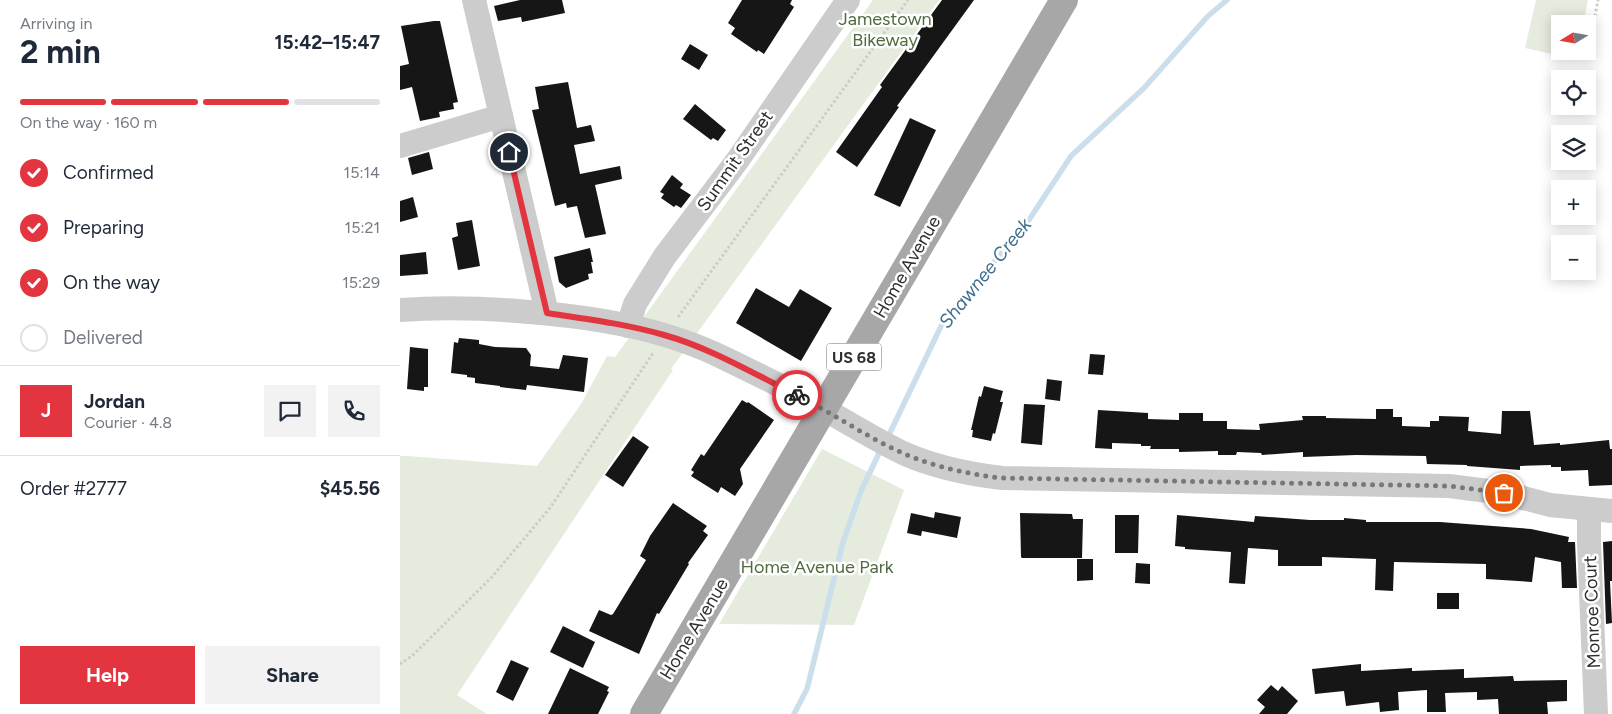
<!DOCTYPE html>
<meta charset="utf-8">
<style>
body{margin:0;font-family:Figtree,sans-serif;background:#f2f2f3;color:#1f2937;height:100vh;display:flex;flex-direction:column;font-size:19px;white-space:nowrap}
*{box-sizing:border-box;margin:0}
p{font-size:16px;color:#747a83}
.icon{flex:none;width:28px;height:28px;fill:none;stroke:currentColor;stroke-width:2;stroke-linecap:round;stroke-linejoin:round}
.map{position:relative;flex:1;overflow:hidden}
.panel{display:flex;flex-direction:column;background:#fff;width:400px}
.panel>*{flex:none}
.needle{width:32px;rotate:259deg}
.controls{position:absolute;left:1151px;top:15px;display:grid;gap:10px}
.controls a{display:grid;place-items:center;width:45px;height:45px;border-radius:0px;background:#fff;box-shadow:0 2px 12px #0003;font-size:25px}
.pin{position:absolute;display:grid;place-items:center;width:42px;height:42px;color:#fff;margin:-21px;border:2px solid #fff;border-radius:50%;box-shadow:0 1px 5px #0007}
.courier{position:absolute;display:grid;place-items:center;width:50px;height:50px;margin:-25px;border:4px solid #e2353f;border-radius:50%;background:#fff;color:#222;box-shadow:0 1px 6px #0007}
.headline em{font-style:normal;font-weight:700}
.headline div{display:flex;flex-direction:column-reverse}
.headline{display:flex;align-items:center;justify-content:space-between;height:85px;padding:0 20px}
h1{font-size:32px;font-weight:700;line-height:38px}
.bar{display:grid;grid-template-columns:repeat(4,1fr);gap:8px 5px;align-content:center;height:60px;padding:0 20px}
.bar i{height:6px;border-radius:4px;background:#e0e1e3}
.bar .active{background:#e2353f}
.bar p{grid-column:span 4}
.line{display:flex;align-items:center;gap:12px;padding:0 20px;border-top:1px solid #e0e1e3}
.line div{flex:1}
.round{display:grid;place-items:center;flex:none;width:52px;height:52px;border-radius:0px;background:#f2f2f3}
ol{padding:0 20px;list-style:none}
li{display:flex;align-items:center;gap:15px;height:55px}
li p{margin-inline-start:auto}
li .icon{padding:5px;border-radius:50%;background:#e2353f;color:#fff;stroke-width:4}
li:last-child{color:#747a83}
li i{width:28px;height:28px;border:2px solid #e0e1e3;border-radius:50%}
.primary-button{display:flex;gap:10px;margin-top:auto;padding:10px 20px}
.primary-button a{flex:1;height:58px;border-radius:0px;background:#e2353f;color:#fff;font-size:20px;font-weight:700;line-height:58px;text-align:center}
.primary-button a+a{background:#f2f2f3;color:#1f2937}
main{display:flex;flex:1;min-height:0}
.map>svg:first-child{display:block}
.green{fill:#e5ecdd}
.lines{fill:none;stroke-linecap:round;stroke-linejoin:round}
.stream{stroke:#cadeeb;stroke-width:5.5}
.building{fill:#161616}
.path{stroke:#ccc;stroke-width:3;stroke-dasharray:2.5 2.5;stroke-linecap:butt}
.minor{stroke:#ccc;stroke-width:24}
.major{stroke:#a7a7a7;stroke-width:28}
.done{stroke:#787878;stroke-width:5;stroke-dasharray:0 9}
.route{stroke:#e2353f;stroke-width:6}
.labels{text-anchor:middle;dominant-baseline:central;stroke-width:5;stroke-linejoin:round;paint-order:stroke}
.shield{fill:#fff;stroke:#6d6d6d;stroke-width:1}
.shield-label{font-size:16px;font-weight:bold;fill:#2f2f2f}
.park-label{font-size:18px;fill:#516a3d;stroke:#fff}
.street-label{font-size:18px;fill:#2f2f2f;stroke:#fff}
.water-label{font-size:19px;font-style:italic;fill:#3e6f90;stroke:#fff}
</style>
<main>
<section class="panel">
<div class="headline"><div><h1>2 min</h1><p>Arriving in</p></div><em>15:42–15:47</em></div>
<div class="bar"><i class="active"></i><i class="active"></i><i class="active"></i><i></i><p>On the way · 160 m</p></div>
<ol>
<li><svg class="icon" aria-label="check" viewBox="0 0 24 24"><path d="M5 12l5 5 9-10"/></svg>Confirmed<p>15:14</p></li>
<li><svg class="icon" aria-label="check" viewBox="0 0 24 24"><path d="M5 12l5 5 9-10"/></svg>Preparing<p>15:21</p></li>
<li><svg class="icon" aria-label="check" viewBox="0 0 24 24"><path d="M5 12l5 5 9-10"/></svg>On the way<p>15:29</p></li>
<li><i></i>Delivered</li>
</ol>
<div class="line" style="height:90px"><b class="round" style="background:#e2353f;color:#fff">J</b><div><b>Jordan</b><p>Courier · 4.8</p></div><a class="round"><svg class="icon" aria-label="chat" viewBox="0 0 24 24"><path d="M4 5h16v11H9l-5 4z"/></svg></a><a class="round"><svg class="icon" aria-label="phone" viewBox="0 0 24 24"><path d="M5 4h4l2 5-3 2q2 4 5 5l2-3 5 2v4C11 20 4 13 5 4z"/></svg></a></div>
<div class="line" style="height:65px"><div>Order #2777</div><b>$45.56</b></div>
<div class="primary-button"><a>Help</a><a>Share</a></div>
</section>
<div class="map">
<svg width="1212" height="714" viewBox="0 0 1212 714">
<rect width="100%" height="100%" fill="#fff"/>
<!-- green -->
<g class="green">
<path d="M 473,0 L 539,0 L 271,369 L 273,370 L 57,695 L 87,714 L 0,714 L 0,456 L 7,456 L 137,466 L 181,404 L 207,356 L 215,357 Z"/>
<path d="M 1136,0 L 1188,0 L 1183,24 L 1160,24 L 1160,51 L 1177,51 L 1175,59 L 1125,48 Z"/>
<path d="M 422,449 L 504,490 L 454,625 L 319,624 Z"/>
</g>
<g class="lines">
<!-- stream -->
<g class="stream">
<path d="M 487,439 L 544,320 L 625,226 L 671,156 L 744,88 L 808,16 L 827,0"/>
<path d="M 394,714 L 407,689 L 443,542 L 461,491 L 481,449"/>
</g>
</g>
<!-- building -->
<g class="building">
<path d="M 120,0 L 162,0 L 165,13 L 122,22 L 121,17 L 98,21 L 94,6 Z"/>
<path d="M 342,0 L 392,0 L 390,4 L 394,7 L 364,54 L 358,50 L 357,52 L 331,34 L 335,28 L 328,23 Z"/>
<path d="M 542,0 L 574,0 L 497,106 L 499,107 L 457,167 L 436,152 L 482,87 L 480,85 Z"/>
<path d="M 34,21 L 40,21 L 58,102 L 53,103 L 54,109 L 39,112 L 40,117 L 20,121 L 12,87 L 0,90 L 0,66 L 9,64 L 1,26 Z"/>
<path d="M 290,44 L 308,55 L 299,70 L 281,59 Z"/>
<path d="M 168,82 L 177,128 L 191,125 L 195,141 L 174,145 L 180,174 L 220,166 L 222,179 L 195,185 L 206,234 L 185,238 L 177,206 L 167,208 L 166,203 L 155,206 L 132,110 L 139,109 L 135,87 Z"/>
<path d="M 295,104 L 326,130 L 318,141 L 313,138 L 311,140 L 283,119 Z"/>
<path d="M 510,118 L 536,130 L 500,207 L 474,195 Z"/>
<path d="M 29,152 L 33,169 L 12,175 L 8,158 Z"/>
<path d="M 272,175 L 283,184 L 280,188 L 291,195 L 281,208 L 276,205 L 274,207 L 261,198 L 264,194 L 260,192 Z"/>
<path d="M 13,197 L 18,217 L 0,222 L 0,201 Z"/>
<path d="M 72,220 L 80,266 L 58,270 L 52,238 L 58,236 L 56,223 Z"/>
<path d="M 190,248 L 193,262 L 191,262 L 193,273 L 188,274 L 189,279 L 166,288 L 159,282 L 154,257 Z"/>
<path d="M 26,252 L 28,274 L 0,276 L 0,255 Z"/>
<path d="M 356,288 L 389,307 L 400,289 L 432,308 L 401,361 L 336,323 Z"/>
<path d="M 59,338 L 79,340 L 79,344 L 95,347 L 126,348 L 131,355 L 130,366 L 159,369 L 163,355 L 188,358 L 184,392 L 127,385 L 126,390 L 100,387 L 100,386 L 75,383 L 75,378 L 67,377 L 67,375 L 51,373 L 54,342 L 58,343 Z"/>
<path d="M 10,347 L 28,349 L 28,387 L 24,387 L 24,391 L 7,389 Z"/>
<path d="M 690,354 L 705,355 L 703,375 L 688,374 Z"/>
<path d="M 647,379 L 662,381 L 660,401 L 645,399 Z"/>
<path d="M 584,386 L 603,391 L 600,402 L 603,402 L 595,434 L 593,433 L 591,441 L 572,437 L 573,430 L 571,430 L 579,396 L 581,397 Z"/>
<path d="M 342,400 L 347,403 L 348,402 L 374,420 L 340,469 L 343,484 L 335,496 L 321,487 L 318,493 L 291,476 L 294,472 L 291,470 L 301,454 L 304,456 Z"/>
<path d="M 624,404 L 645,405 L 642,445 L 621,443 Z"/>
<path d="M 976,409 L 993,409 L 993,417 L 1002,417 L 1002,426 L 1030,427 L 1030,421 L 1039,421 L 1039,416 L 1069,417 L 1068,431 L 1101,434 L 1102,411 L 1130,411 L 1134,445 L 1160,443 L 1160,445 L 1209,440 L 1210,449 L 1212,449 L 1212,485 L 1189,486 L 1188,470 L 1161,471 L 1161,467 L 1151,467 L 1151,465 L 1120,466 L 1120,470 L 1067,466 L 1067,465 L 1027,464 L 1026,456 L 956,455 L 903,457 L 903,452 L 862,455 L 861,453 L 837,452 L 836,455 L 818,455 L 818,451 L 779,452 L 779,449 L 750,449 L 751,446 L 741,446 L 741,444 L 712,443 L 712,449 L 695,448 L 698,410 L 748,413 L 748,419 L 779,420 L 779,413 L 803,413 L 803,421 L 827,421 L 827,429 L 860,430 L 859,424 L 903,420 L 902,416 L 926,416 L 926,418 L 976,419 Z"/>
<path d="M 233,436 L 249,447 L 223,487 L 205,475 Z"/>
<path d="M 273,503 L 307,526 L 303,531 L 308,535 L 288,563 L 289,564 L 259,614 L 257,613 L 239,654 L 189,631 L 199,610 L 211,615 L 213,614 L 246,560 L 240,556 L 250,536 Z"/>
<path d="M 535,512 L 561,517 L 557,538 L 522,531 L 521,536 L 507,533 L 511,513 L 534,518 Z"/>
<path d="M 620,513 L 672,514 L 673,519 L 683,519 L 682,558 L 622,558 L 621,557 Z"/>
<path d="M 715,515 L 739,515 L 738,553 L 715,553 Z"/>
<path d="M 777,515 L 854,522 L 855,516 L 910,520 L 944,520 L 944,518 L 966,520 L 966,522 L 1040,522 L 1131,529 L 1169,537 L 1168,542 L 1175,542 L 1177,588 L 1162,588 L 1161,562 L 1135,557 L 1132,582 L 1086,579 L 1086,564 L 994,562 L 993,591 L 975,590 L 976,559 L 922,557 L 922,566 L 878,566 L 878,550 L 848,548 L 845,584 L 829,583 L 831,552 L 785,549 L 785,547 L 775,546 Z"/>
<path d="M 1212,541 L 1212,581 L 1210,581 L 1212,623 L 1206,624 L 1203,542 Z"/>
<path d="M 677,559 L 693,559 L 693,580 L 677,581 Z"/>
<path d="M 736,563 L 750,564 L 750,584 L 735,583 Z"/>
<rect x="1037" y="593" width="22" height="16"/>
<path d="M 163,626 L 195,642 L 183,668 L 150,652 Z"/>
<path d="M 111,660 L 129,668 L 113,701 L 96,692 Z"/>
<path d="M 961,664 L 961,671 L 1012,668 L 1012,671 L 1064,669 L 1064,678 L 1113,676 L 1114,681 L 1167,680 L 1167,701 L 1147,702 L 1148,714 L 1099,714 L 1098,699 L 1077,700 L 1077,692 L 1045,693 L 1046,712 L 1027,712 L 1027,690 L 998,692 L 999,710 L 980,712 L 979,702 L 946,706 L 944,691 L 915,694 L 912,669 Z"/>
<path d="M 170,668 L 209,687 L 207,691 L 209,692 L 198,714 L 148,714 Z"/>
<path d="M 871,685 L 878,691 L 882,686 L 898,701 L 887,714 L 859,714 L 865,707 L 857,700 Z"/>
</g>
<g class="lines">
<!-- path -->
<g class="path">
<path d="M 1194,21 L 1198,0"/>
<path d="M 278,317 L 508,0"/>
<path d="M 0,664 L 13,655 L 91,578 L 150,508 L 253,353"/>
</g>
<!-- minor -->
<g class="minor">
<path d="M 74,0 L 147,313"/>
<path d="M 0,146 L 101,116"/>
<path d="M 0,310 C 40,307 78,308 117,311 C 188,316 262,327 326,359 C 359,375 392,391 424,409 C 450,424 476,440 503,453 C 534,467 568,474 602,478 L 1049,486 L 1104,493 L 1150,505 L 1212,511"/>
<path d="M 228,326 L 235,304 L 265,256 L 337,161 L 448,0"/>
<path d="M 1189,510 L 1189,543 L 1196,714"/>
</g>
<!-- major -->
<path class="major" d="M 244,714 L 664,0"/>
</g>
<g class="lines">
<!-- done -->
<path class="done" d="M 397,395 C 438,416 476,444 520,460 C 546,469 574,475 602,478 L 1049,486 L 1104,493"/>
<!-- route -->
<path class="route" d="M 109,152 L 147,313 C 187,319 226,324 264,335 C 311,348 354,374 397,395"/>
</g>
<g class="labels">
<!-- shield labels -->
<rect class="shield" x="426.5" y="343.5" width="55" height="27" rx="4"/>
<g class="shield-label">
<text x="454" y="357">US 68</text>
</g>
<!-- park labels -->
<g class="park-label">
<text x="485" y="19">Jamestown<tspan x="485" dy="21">Bikeway</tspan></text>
<text x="417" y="567">Home Avenue Park</text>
</g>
<!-- street labels -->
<g class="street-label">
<text transform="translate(335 161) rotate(-55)">Summit Street</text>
<text transform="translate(507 267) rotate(-60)">Home Avenue</text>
<text transform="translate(1192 612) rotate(-92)">Monroe Court</text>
<text transform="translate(294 629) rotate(-59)">Home Avenue</text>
</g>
<!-- water labels -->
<g class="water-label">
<text transform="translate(585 273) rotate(-51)">Shawnee Creek</text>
</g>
</g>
</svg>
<div class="controls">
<a><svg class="needle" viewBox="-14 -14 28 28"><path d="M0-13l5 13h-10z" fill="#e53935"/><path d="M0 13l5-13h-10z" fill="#747a83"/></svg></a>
<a><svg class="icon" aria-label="locate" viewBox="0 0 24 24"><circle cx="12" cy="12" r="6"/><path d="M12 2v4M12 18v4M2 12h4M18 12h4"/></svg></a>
<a><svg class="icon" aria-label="layers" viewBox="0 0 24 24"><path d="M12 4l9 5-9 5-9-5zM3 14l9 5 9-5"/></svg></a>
<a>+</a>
<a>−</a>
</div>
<div class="pin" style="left:1104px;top:493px;background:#ea580c"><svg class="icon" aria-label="bag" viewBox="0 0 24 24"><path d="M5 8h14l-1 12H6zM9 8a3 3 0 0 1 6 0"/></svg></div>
<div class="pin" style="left:109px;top:152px;background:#1f2937"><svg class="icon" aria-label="home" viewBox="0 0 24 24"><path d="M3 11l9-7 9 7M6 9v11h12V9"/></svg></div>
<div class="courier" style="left:397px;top:395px"><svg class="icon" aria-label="bike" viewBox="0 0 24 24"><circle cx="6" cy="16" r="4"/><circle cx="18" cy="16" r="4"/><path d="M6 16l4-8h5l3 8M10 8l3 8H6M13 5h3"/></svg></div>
</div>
</main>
